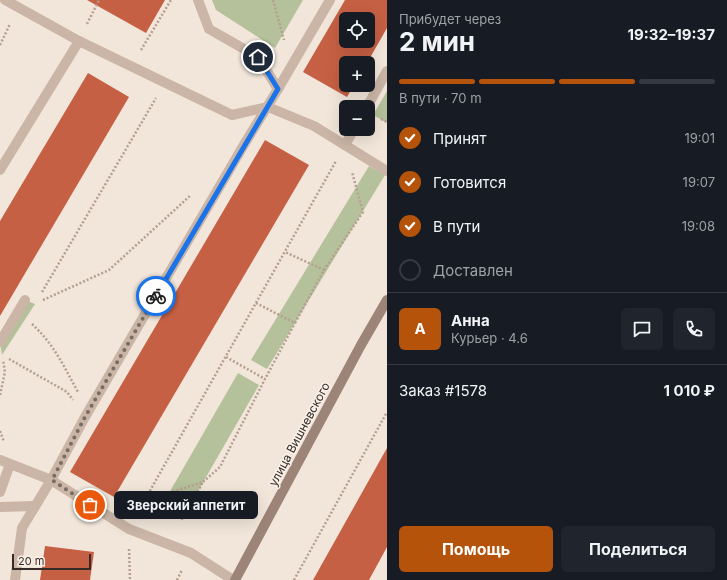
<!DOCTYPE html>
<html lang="ru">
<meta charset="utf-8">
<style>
body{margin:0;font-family:Inter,sans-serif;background:#20242c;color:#f1f3f6;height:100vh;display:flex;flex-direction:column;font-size:15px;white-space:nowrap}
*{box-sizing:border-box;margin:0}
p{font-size:13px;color:#9ea1a6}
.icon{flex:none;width:22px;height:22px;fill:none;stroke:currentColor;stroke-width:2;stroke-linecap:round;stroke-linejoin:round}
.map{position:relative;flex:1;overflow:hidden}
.side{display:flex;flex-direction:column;background:#171b24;width:340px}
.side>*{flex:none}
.controls{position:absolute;left:339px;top:12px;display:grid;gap:8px}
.controls a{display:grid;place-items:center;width:36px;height:36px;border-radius:6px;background:#171b24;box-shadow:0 4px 16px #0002;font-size:20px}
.scale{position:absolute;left:12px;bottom:10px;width:79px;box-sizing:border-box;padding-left:4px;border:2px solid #362b27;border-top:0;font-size:11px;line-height:14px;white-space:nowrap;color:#362b27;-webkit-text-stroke:3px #f9f0e7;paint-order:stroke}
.pin{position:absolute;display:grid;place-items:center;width:34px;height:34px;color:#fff;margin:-17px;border:2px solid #fff;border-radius:50%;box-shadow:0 1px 4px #0007}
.courier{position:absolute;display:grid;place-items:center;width:40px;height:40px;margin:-20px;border:3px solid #1a73e8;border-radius:50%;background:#fff;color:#222;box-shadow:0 1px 5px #0007}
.bubble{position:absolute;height:28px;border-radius:6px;background:#171b24;box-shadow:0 4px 16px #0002;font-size:13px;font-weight:700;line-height:28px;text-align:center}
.headline em{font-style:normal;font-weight:700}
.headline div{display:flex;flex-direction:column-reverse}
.headline{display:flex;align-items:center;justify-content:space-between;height:68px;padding:0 12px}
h1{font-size:26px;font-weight:700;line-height:30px}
.bar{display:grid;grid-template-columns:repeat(4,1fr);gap:6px 4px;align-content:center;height:48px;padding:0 12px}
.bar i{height:5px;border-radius:3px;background:#363941}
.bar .on{background:#b45309}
.bar p{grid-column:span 4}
.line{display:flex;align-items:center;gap:10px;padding:0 12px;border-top:1px solid #363941}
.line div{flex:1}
.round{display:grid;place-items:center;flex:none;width:42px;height:42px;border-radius:6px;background:#20242c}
ol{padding:0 12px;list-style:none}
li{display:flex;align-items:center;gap:12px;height:44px}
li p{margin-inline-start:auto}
li .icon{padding:4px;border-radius:50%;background:#b45309;color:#fff;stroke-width:4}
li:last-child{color:#9ea1a6}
li i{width:22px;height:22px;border:2px solid #363941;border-radius:50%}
.primary-button{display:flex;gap:8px;margin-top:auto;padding:8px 12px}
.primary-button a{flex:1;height:46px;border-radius:6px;background:#b45309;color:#fff;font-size:16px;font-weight:700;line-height:46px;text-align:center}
.primary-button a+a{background:#20242c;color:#f1f3f6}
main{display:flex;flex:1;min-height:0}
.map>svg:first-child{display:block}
.green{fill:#b5c19a}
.building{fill:#c66044;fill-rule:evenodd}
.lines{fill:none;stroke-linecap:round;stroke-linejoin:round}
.path{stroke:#b59f90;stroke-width:2.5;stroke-dasharray:2 2;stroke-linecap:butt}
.lane{stroke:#cab5a6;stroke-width:10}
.secondary{stroke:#9d8478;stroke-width:10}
.done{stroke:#786c66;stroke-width:4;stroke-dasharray:0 7.2}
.route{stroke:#1a73e8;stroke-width:5}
.labels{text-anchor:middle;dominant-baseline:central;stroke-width:3;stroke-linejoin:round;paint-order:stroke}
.street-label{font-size:12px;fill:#362b27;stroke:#f9f0e7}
</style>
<main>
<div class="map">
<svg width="387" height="580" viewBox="0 0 387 580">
<rect width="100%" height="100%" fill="#f2e6da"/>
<!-- green -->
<g class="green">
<path d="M 212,0 L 303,0 L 275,48 L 216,10 Z"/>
<path d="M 387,91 L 387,123 L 373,115 Z"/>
<path d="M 369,166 L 385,175 L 267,369 L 251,360 Z"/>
<path d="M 25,300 L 35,304 L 2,355 L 0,342 Z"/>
<path d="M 238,373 L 259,385 L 182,519 L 161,507 Z"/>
</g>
<!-- building -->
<g class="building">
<path d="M 87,0 L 165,0 L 146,33 Z"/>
<path d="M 345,0 L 387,0 L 387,28 L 367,63 L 346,63 L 346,85 L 354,85 L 347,97 L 303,72 ZM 346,19 L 368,19 L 368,41 L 346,41 Z"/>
<path d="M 88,73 L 129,97 L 0,316 L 0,221 Z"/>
<path d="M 265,140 L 309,165 L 114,497 L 70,472 Z"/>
<path d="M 387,448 L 387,547 L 369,580 L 313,580 Z"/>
<path d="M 45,546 L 94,552 L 90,580 L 40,580 Z"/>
</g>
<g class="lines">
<!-- path -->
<g class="path">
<path d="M 273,0 L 284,40"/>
<path d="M 87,24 L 99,0"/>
<path d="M 0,45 L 10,24"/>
<path d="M 141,50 L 171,0"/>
<path d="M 381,119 L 387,122"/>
<path d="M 324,270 L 363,212 L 352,172"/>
<path d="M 42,292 L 156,98"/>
<path d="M 43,300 L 109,270 L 191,195"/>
<path d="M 256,303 L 295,323 L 324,270 L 285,252"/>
<path d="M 32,324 C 54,344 64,367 78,392"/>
<path d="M 226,357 L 265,379"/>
<path d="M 9,359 L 67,392 L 73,400"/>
<path d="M 0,395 L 5,372 L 3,360"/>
<path d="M 0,431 L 4,442"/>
<path d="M 146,500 L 203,482 L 220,467 L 265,379 L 295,323"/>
<path d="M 146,500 L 182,519 L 203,482"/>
<path d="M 138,512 L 336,161"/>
<path d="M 129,549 L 130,580"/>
<path d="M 177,580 L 182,570"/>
<path d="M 294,580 L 387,412"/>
</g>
<!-- lane -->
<g class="lane">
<path d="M 5,0 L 79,41 L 232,115 L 268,107 L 314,126 L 387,171"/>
<path d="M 278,89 L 330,0"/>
<path d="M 367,107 L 387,71"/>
<path d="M 345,145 L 354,129"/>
<path d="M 0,170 L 79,41"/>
<path d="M 0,342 L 25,300"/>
<path d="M 0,460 L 51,480 L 129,529 L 191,553 L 233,580"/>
<path d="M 0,492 L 10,464"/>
<path d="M 0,507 L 35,506"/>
<path d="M 15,580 L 22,528 L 51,480 L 85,417 L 245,143 L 278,89 L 258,57 L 209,29 L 198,0"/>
</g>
<!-- secondary -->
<path class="secondary" d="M 235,580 L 361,345 L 387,300"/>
</g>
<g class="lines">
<!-- done -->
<path class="done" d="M 90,505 L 52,480 L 85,417 L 156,296"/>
<!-- route -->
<path class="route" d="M 156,296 L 278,89 L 258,57"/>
</g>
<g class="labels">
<!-- street labels -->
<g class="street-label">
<text transform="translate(299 434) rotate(-62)">улица Вишневского</text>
</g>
</g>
</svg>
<div class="controls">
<a><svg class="icon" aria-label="locate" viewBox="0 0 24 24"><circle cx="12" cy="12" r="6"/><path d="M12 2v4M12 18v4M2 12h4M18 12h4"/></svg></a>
<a>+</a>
<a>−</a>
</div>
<div class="scale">20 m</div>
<div class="pin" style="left:90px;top:505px;background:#ea580c"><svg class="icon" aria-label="bag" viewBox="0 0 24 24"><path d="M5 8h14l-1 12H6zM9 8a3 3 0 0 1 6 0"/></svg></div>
<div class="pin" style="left:258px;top:57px;background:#1f2937"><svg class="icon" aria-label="home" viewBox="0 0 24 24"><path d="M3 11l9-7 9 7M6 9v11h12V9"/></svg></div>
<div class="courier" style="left:156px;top:296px"><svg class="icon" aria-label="bike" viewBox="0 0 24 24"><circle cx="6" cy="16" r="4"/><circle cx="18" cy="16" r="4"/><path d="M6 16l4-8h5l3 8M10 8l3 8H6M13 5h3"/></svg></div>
<div class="bubble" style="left:114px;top:491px;width:144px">Зверский аппетит</div>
</div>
<section class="side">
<div class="headline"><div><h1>2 мин</h1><p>Прибудет через</p></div><em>19:32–19:37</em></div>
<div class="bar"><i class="on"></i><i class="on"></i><i class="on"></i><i></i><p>В пути · 70 m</p></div>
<ol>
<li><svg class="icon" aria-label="check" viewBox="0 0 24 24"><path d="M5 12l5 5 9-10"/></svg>Принят<p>19:01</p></li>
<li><svg class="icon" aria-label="check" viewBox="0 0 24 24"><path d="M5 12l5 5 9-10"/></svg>Готовится<p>19:07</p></li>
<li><svg class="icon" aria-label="check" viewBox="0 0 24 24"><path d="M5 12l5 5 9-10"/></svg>В пути<p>19:08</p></li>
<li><i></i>Доставлен</li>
</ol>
<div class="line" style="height:72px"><b class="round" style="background:#b45309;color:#fff">А</b><div><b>Анна</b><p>Курьер · 4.6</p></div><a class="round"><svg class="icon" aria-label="chat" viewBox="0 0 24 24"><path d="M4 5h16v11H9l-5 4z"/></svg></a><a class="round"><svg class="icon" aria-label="phone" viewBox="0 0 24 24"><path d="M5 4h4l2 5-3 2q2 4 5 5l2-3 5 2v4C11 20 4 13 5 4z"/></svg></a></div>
<div class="line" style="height:52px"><div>Заказ #1578</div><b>1 010 ₽</b></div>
<div class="primary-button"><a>Помощь</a><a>Поделиться</a></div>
</section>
</main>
